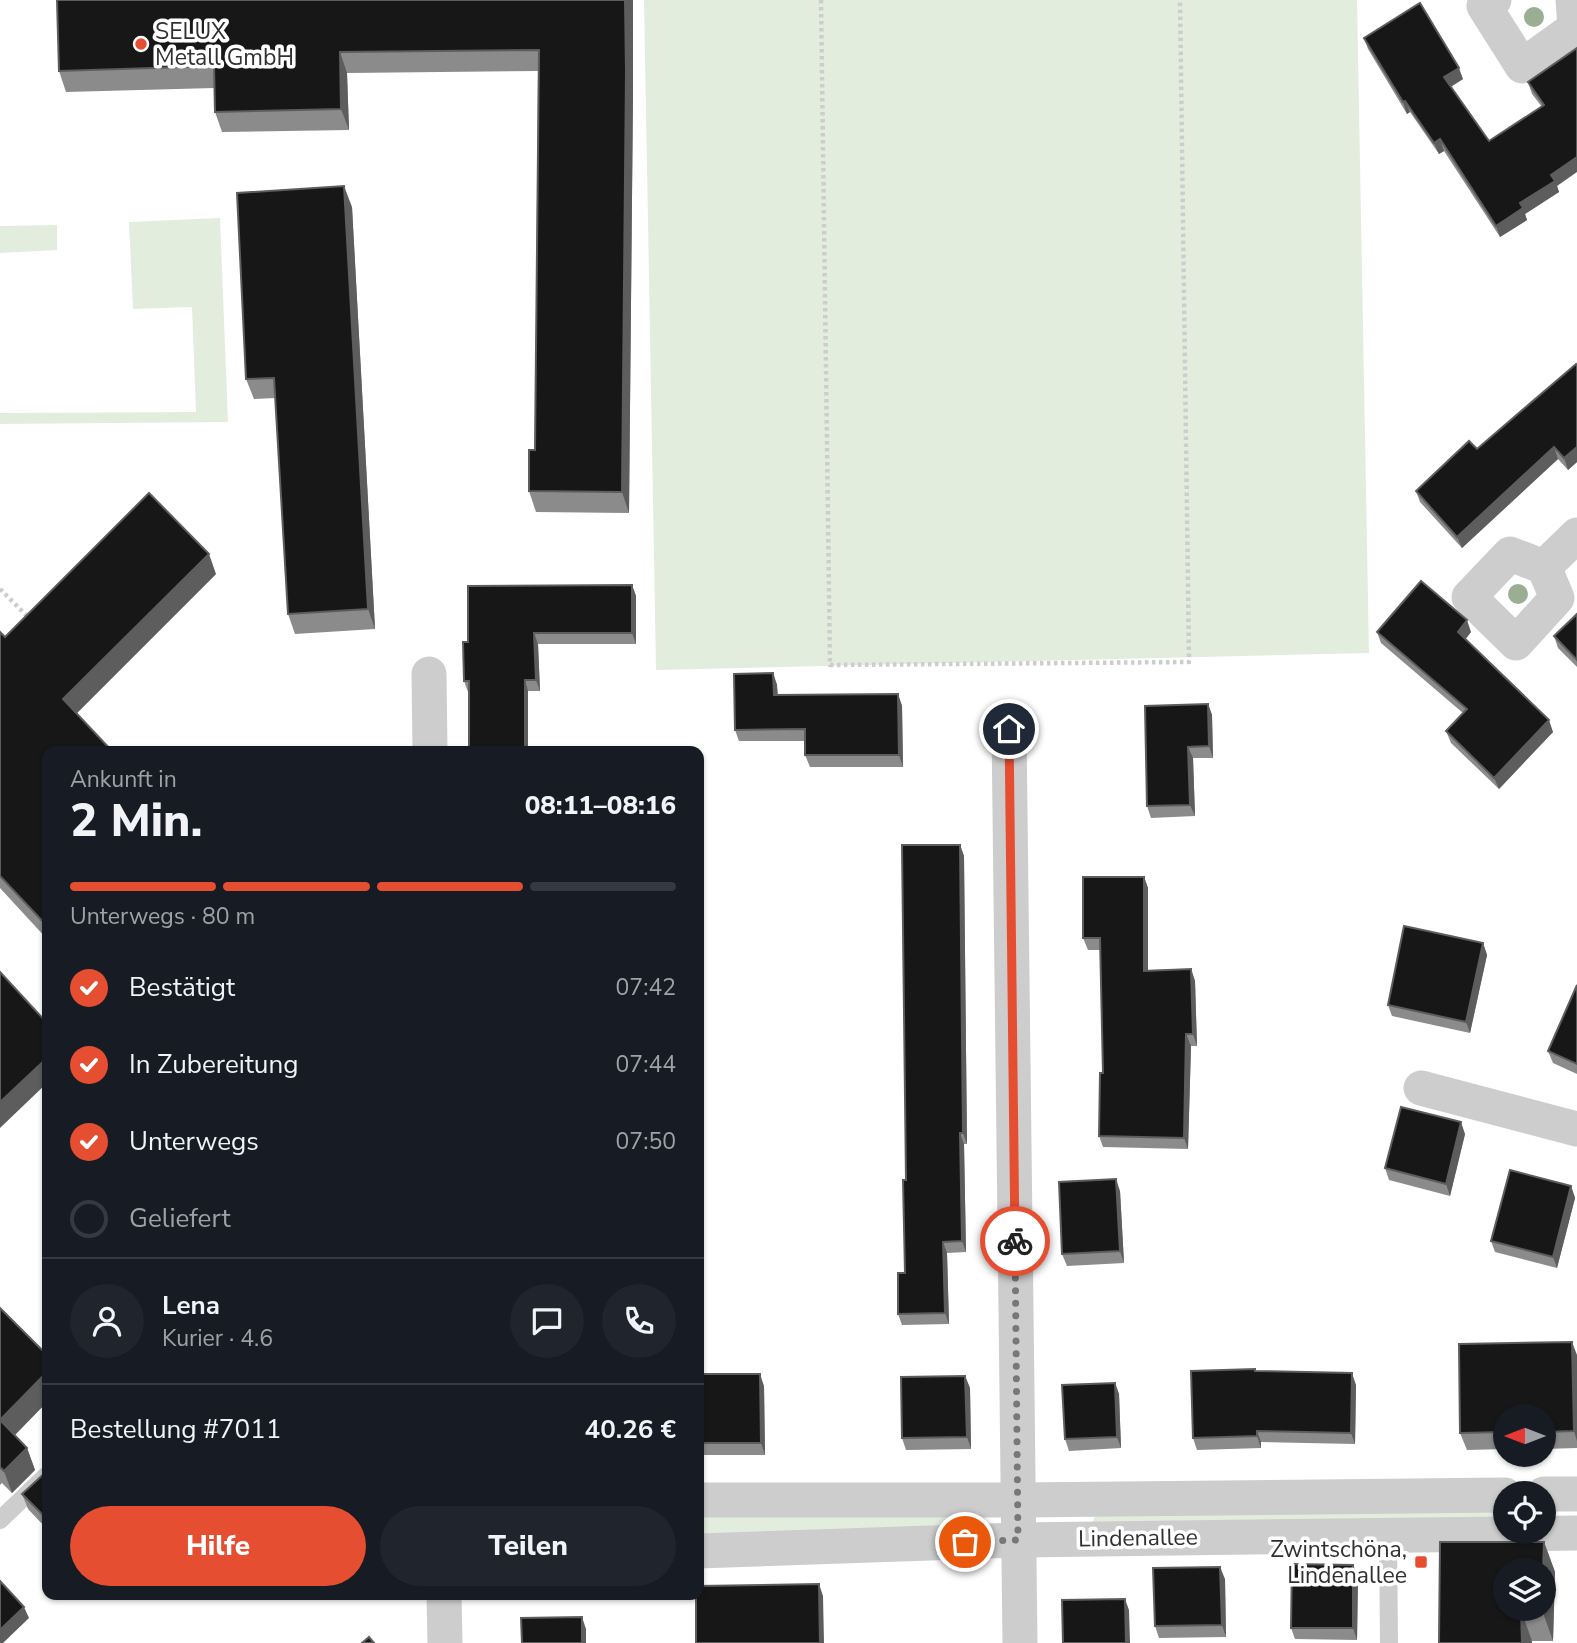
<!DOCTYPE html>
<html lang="de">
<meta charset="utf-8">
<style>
body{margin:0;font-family:"Nunito Sans",sans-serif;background:#20242c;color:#f1f3f6;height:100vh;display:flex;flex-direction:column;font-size:26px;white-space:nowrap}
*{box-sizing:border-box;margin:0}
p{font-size:23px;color:#9ea1a6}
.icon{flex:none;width:38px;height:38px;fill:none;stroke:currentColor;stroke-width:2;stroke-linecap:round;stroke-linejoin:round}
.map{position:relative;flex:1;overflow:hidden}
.panel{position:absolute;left:42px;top:746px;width:662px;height:854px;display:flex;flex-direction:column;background:#171b24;border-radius:14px;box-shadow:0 2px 5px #0004}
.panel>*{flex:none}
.needle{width:46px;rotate:270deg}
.buttons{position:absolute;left:1493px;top:1404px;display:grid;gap:14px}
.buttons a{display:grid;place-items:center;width:63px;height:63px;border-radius:50%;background:#171b24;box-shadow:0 2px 5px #0004;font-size:35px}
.pin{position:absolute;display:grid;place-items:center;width:60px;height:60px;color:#fff;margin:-30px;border:4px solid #fff;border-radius:50%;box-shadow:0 2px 7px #0007}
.courier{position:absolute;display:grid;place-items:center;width:70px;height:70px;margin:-35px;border:5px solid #e64e32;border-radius:50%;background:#fff;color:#222;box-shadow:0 2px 9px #0007}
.overview em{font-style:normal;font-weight:800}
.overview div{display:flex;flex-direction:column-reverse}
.overview{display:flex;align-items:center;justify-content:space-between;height:119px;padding:0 28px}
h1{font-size:46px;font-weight:800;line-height:52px}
.bar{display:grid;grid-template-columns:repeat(4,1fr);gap:10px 7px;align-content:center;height:84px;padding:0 28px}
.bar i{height:9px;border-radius:5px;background:#363941}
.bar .current{background:#e64e32}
.bar p{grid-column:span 4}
.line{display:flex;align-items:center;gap:18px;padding:0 28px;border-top:2px solid #363941}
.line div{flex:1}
.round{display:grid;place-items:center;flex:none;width:74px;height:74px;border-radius:37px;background:#20242c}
ol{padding:0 28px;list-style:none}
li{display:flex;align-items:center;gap:21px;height:77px}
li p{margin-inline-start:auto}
li .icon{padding:7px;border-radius:50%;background:#e64e32;color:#fff;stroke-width:4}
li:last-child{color:#9ea1a6}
li i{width:38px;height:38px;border:4px solid #363941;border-radius:50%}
.action{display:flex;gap:14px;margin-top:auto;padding:14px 28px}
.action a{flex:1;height:80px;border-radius:42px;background:#e64e32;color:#fff;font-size:28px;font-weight:800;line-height:80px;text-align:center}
.action a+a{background:#20242c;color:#f1f3f6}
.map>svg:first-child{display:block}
.green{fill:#e3edde}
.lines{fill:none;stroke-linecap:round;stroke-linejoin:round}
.path{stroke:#cdcdcd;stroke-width:4.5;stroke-dasharray:3.5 3.5;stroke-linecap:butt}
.lane{stroke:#cdcdcd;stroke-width:18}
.street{stroke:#cdcdcd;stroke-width:35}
.tree{fill:#9aae94}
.wall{fill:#8b8b8b}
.shaded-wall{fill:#5d5d5d}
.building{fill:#171717;stroke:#5d5d5d;stroke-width:2}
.done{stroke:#787878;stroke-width:7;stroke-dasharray:0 12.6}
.route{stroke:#e64e32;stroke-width:9}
.poi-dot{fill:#e64e32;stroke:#fff;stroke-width:2.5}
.labels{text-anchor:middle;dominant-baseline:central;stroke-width:7;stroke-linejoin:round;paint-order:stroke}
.poi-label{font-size:23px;fill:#303030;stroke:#fff;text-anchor:start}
.street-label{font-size:23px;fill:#303030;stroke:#fff}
</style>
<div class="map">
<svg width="1577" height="1643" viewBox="0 0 1577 1643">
<rect width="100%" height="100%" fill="#fff"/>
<!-- green -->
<g class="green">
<path d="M 644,0 L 1357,0 L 1369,653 L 656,670 Z"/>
<path d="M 220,218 L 228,422 L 0,424 L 0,413 L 196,412 L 192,307 L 133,309 L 129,222 Z"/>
<path d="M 57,225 L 57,250 L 0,253 L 0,226 Z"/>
<path d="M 1505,1506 L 1505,1524 L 1095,1526 L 1093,1521 L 1095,1516 Z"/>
<path d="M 974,1513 L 985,1518 L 985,1529 L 698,1536 L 698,1516 Z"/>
</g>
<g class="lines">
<!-- path -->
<g class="path">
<path d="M 821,0 L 830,665 L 1189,662 L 1180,0"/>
<path d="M 0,589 L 31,620"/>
</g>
<!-- lane -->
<g class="lane">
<path d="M 0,1520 L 47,1475"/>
<path d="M 1388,1534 L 1389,1643"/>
</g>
<!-- street -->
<g class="street">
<path d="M 1494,0 L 1484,6 L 1522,66 L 1575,28 L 1573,0"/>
<path d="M 1510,554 L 1544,567 L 1557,598 L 1516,643 L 1469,597 Z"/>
<path d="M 1544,567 L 1577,535"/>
<path d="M 429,674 L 430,751"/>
<path d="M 1009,729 L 1020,1643"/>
<path d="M 1421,1088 L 1577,1129"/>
<path d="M 1544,1494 L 1577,1494"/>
<path d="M 698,1500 L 1018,1500 L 1505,1495"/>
<path d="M 698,1551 L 1019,1540 L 1577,1533"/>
<path d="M 444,1594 L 445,1643"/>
</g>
</g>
<!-- trees -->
<g class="tree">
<circle cx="1534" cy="17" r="10"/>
<circle cx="1518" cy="594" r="10"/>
</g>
<!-- wall -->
<g class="wall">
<path d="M 633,0 L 633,93 L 629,513 L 536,512 L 529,491 L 535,450 L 538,71 L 347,73 L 349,130 L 222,132 L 215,112 L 214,88 L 66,92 L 59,71 Z"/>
<path d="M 1364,38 L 1463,79 L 1451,87 L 1489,141 L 1542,107 L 1532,94 L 1528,82 L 1577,48 L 1557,186 L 1559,192 L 1525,214 L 1527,220 L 1500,237 L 1444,151 L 1439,154 L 1410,112 L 1407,114 L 1368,49 Z"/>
<path d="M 352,207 L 375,629 L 295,634 L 288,614 L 276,398 L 254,399 L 246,379 Z"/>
<path d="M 1577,366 L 1577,462 L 1568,470 L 1558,459 L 1462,548 L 1420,502 L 1416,491 L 1477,449 Z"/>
<path d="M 216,574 L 77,713 L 47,751 L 47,939 L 0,888 L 0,632 L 5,637 Z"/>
<path d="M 632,585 L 636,596 L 636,644 L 538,644 L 540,691 L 528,691 L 528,751 L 470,751 L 469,748 L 468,692 L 464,681 L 468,642 Z"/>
<path d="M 1577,614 L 1577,667 L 1558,648 L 1554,636 Z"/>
<path d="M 1377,632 L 1471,632 L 1465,639 L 1553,732 L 1499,789 L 1451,743 L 1446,731 L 1463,713 L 1381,643 Z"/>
<path d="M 773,673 L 777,685 L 778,695 L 898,694 L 902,706 L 903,767 L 810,767 L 805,755 L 805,741 L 739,741 L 735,730 Z"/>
<path d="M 1208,704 L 1212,715 L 1213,758 L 1193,758 L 1195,816 L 1151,818 L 1147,806 Z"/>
<path d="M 960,845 L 964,856 L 967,1144 L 964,1144 L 966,1252 L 947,1253 L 949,1324 L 902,1325 L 898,1314 L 905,1273 L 906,1180 Z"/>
<path d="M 1144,877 L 1148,888 L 1148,970 L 1191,969 L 1195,981 L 1197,1046 L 1191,1046 L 1188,1149 L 1103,1147 L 1099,1136 L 1103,1073 L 1100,950 L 1088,950 L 1083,938 Z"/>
<path d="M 1483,943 L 1487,955 L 1470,1033 L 1392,1016 L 1388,1005 Z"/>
<path d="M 1577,985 L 1577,1074 L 1553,1063 L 1548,1051 Z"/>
<path d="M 1465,1134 L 1450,1196 L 1389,1180 L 1385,1168 Z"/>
<path d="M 1571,1186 L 1575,1198 L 1557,1268 L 1495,1252 L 1491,1241 Z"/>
<path d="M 1120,1191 L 1124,1263 L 1067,1266 L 1062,1254 Z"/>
<path d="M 0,1308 L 47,1355 L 47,1402 L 15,1435 L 27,1448 L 35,1470 L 12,1493 L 2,1483 L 0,1485 Z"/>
<path d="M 1577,1355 L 1577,1448 L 1544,1449 L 1544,1416 L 1505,1416 L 1505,1449 L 1467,1450 L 1460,1433 Z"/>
<path d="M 1255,1369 L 1256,1371 L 1356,1385 L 1355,1444 L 1261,1442 L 1261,1448 L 1197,1450 L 1193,1438 Z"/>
<path d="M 698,1374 L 764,1386 L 765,1455 L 698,1455 Z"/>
<path d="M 965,1376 L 970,1388 L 971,1449 L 906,1450 L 902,1438 Z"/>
<path d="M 1115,1383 L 1119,1394 L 1121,1448 L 1069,1451 L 1065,1439 Z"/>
<path d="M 47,1473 L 47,1529 L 28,1509 L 22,1494 Z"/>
<path d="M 1440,1542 L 1544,1542 L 1555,1572 L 1553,1641 L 1532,1641 Z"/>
<path d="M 1358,1576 L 1357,1640 L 1295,1639 L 1291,1628 Z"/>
<path d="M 1225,1579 L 1226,1637 L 1159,1638 L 1155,1626 Z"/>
</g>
<!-- shaded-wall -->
<g class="shaded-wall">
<path d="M 625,0 L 633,0 L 633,93 L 629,513 L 622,492 Z"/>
<path d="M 340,52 L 347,73 L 349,130 L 341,109 Z"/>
<path d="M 1459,68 L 1463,79 L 1448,88 L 1444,77 Z"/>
<path d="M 1405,101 L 1410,112 L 1407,114 L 1403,102 Z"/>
<path d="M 1440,139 L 1444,151 L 1439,154 L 1434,143 Z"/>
<path d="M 1577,157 L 1577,172 L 1557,186 L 1559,192 L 1525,214 L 1527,220 L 1500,237 L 1496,226 L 1551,175 Z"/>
<path d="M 344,186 L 352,207 L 375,629 L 368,609 Z"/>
<path d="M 1554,447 L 1558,459 L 1462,548 L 1457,537 Z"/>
<path d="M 1577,447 L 1577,462 L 1568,470 L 1564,458 Z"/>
<path d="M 209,554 L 216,574 L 71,719 L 63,699 Z"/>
<path d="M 632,585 L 636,596 L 636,644 L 632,633 Z"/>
<path d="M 1467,620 L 1471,632 L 1462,644 L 1458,632 Z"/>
<path d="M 534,633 L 538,644 L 540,691 L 536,680 Z"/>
<path d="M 773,673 L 777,685 L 778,707 L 774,695 Z"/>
<path d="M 525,680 L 528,691 L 528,751 L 526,751 L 525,747 Z"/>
<path d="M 898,694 L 902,706 L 903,767 L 899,755 Z"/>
<path d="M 1208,704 L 1212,715 L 1213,758 L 1209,746 Z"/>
<path d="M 1549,720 L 1553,732 L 1499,789 L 1494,778 Z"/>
<path d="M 1188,747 L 1193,758 L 1195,816 L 1190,805 Z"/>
<path d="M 960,845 L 964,856 L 967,1144 L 963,1133 Z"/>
<path d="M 1144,877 L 1148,888 L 1148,982 L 1144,971 Z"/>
<path d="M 1483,943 L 1487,955 L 1470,1033 L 1466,1022 Z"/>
<path d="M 1191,969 L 1195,981 L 1197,1046 L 1193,1034 Z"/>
<path d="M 1186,1034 L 1191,1046 L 1188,1149 L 1184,1138 Z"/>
<path d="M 47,1058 L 47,1083 L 0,1128 L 0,1102 Z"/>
<path d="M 1461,1122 L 1465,1134 L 1450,1196 L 1446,1184 Z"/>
<path d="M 960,1133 L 964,1144 L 966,1252 L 962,1241 Z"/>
<path d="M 1116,1179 L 1120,1191 L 1124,1263 L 1120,1251 Z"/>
<path d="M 1571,1186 L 1575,1198 L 1557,1268 L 1553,1257 Z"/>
<path d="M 943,1242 L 947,1253 L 949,1324 L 945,1313 Z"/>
<path d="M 1572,1342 L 1577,1355 L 1577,1441 L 1574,1431 Z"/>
<path d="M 47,1372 L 47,1402 L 8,1442 L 0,1420 Z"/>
<path d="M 1352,1373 L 1356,1385 L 1355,1444 L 1351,1433 Z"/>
<path d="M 760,1374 L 764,1386 L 765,1455 L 761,1443 Z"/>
<path d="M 965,1376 L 970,1388 L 971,1449 L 967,1437 Z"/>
<path d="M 1115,1383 L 1119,1394 L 1121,1448 L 1117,1437 Z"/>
<path d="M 1257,1431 L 1261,1442 L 1261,1448 L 1257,1436 Z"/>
<path d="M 27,1448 L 35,1470 L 12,1493 L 4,1471 Z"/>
<path d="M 1544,1542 L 1555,1572 L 1553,1641 L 1542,1610 L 1542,1608 L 1544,1608 Z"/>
<path d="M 1353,1565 L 1358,1576 L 1357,1640 L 1353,1628 Z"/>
<path d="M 1220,1567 L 1225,1579 L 1226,1637 L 1222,1625 Z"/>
<path d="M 819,1584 L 823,1596 L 824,1643 L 820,1643 Z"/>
<path d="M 1125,1599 L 1129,1610 L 1130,1643 L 1126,1643 Z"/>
<path d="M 24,1607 L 29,1618 L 3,1643 L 0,1643 L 0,1630 Z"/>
<path d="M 1521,1610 L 1532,1641 L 1532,1643 L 1522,1643 Z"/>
<path d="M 582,1617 L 586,1629 L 586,1643 L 582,1643 Z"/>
</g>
<!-- building -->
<g class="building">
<path d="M 57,0 L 625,0 L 626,72 L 622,492 L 529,491 L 529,450 L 535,450 L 539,50 L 340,52 L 341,109 L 215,112 L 214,66 L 59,71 Z"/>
<path d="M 1420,3 L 1459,68 L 1444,77 L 1489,141 L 1544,105 L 1528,82 L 1577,48 L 1577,157 L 1551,175 L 1555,181 L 1520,203 L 1523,208 L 1496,226 L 1440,139 L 1434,143 L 1405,101 L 1403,102 L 1364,38 Z"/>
<path d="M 344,186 L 368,609 L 288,614 L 274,378 L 246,379 L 237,193 Z"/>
<path d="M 1576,364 L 1577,366 L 1577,447 L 1564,458 L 1554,447 L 1457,537 L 1416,491 L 1469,441 L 1477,449 Z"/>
<path d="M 149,493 L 209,554 L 63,699 L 112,751 L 47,751 L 47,926 L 0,876 L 0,632 L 5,637 Z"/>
<path d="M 1421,581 L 1467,620 L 1458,632 L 1549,720 L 1494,778 L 1446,731 L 1467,709 L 1377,632 Z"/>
<path d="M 632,585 L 632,633 L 534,633 L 536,680 L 525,680 L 525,747 L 469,748 L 469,681 L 464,681 L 463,642 L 468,642 L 468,586 Z"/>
<path d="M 1577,614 L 1577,660 L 1554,636 Z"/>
<path d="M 773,673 L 774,695 L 898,694 L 899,755 L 805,755 L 805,729 L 735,730 L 734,674 Z"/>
<path d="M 1208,704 L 1209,746 L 1188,747 L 1190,805 L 1147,806 L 1145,706 Z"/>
<path d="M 902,845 L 960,845 L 963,1133 L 960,1133 L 962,1241 L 943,1242 L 945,1313 L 898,1314 L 898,1273 L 905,1273 L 903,1180 L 906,1180 Z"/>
<path d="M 1083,877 L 1144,877 L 1144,971 L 1191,969 L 1193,1034 L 1186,1034 L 1184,1138 L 1099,1136 L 1100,1073 L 1103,1073 L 1100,938 L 1083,938 Z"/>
<path d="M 1404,926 L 1483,943 L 1466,1022 L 1388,1005 Z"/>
<path d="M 0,972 L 47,1023 L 47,1058 L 0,1102 Z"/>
<path d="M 1577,985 L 1577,1064 L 1548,1051 Z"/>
<path d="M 1401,1107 L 1461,1122 L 1446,1184 L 1385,1168 Z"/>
<path d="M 1510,1170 L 1571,1186 L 1553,1257 L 1491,1241 Z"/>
<path d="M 1116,1179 L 1120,1251 L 1062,1254 L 1059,1182 Z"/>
<path d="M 0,1308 L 47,1355 L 47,1372 L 0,1420 Z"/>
<path d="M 1572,1342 L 1574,1431 L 1544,1432 L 1544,1416 L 1505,1416 L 1505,1432 L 1460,1433 L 1459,1344 Z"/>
<path d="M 1255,1369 L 1255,1371 L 1352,1373 L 1351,1433 L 1257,1431 L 1257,1436 L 1193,1438 L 1191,1371 Z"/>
<path d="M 698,1374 L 760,1374 L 761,1443 L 698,1443 Z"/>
<path d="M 965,1376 L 967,1437 L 902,1438 L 901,1377 Z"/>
<path d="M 1115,1383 L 1117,1437 L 1065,1439 L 1062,1385 Z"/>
<path d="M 0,1420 L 27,1448 L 4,1471 L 0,1467 Z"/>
<path d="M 46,1472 L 47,1473 L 47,1519 L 22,1494 Z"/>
<path d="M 1440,1542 L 1544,1542 L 1543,1570 L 1505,1570 L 1505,1608 L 1542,1608 L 1542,1610 L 1521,1610 L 1522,1643 L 1439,1643 Z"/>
<path d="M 1292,1564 L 1353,1565 L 1353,1628 L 1291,1628 Z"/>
<path d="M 1220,1567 L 1222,1625 L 1155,1626 L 1153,1568 Z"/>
<path d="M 0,1581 L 24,1607 L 0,1630 Z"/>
<path d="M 819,1584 L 820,1643 L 696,1643 L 696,1594 L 698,1594 L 698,1586 Z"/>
<path d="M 1125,1599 L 1126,1643 L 1063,1643 L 1062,1600 Z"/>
<path d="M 582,1617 L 582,1643 L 522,1643 L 521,1618 Z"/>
<path d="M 369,1637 L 374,1643 L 362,1643 Z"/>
</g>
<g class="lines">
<!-- done -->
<path class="done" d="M 965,1542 L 1018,1540 L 1015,1241"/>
<!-- route -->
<path class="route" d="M 1009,729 L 1015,1241"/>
</g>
<!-- markers -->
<g class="poi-dot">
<circle cx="141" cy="44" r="7"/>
<rect x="1414" y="1555" width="14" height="14" rx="3.5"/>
</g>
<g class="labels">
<!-- poi labels -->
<g class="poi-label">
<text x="155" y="31">SELUX<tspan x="155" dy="26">Metall GmbH</tspan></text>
<text x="1407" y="1549" text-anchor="end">Zwintschöna,<tspan x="1407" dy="26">Lindenallee</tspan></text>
</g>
<!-- street labels -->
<g class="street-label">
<text transform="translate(1138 1538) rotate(-1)">Lindenallee</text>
</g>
</g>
</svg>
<div class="buttons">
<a><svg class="needle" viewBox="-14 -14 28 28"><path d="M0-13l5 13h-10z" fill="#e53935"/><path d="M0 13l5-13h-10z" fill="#9ea1a6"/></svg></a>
<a><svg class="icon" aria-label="locate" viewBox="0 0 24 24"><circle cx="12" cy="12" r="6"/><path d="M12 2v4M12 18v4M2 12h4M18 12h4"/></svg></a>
<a><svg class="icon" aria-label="layers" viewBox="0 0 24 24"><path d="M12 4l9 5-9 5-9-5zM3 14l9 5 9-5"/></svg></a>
</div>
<div class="pin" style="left:965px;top:1542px;background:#ea580c"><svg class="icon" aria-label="bag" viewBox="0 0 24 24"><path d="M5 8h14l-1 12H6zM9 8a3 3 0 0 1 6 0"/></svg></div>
<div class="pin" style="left:1009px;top:729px;background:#1f2937"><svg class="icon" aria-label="home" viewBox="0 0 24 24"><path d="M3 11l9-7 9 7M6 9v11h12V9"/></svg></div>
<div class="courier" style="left:1015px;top:1241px"><svg class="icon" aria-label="bike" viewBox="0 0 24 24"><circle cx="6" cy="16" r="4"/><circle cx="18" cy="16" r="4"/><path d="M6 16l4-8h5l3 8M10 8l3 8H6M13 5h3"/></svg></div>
<section class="panel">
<div class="overview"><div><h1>2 Min.</h1><p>Ankunft in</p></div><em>08:11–08:16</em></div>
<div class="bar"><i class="current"></i><i class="current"></i><i class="current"></i><i></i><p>Unterwegs · 80 m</p></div>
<ol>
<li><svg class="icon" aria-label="check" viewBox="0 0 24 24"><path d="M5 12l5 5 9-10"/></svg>Bestätigt<p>07:42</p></li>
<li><svg class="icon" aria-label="check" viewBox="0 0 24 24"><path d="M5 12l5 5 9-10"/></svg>In Zubereitung<p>07:44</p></li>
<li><svg class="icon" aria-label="check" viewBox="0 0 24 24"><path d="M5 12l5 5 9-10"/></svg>Unterwegs<p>07:50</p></li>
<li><i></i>Geliefert</li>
</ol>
<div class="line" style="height:126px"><a class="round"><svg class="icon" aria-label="person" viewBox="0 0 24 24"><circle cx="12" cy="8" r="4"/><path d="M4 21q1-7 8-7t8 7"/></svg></a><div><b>Lena</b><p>Kurier · 4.6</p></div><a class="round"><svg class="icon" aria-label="chat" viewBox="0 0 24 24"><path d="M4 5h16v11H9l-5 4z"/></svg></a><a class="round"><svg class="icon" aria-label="phone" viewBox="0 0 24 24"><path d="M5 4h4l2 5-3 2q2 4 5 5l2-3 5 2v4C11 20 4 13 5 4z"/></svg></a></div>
<div class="line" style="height:91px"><div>Bestellung #7011</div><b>40.26 €</b></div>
<div class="action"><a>Hilfe</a><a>Teilen</a></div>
</section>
</div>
